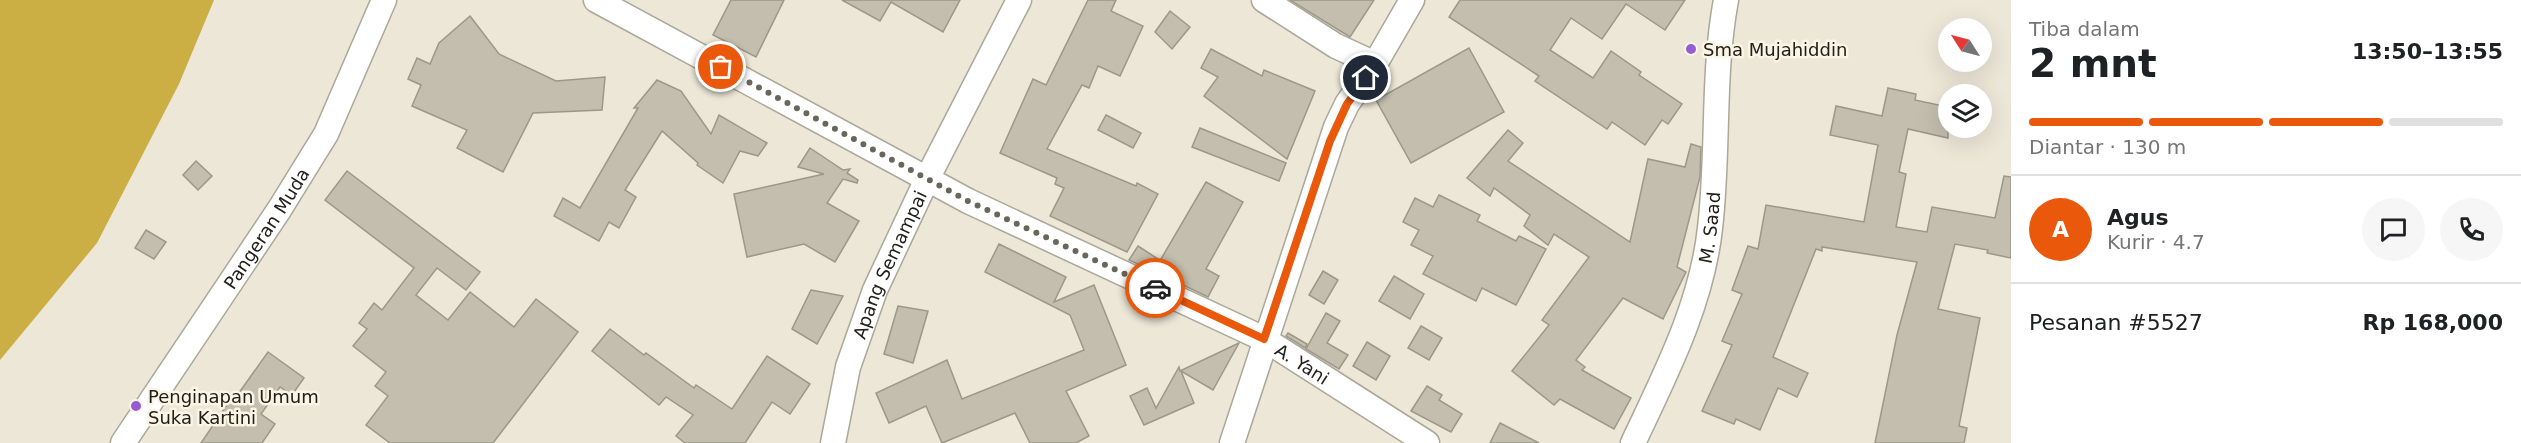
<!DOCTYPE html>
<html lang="id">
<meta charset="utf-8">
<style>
body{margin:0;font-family:"DejaVu Sans",sans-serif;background:#f6f6f6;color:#202124;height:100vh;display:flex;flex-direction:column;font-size:22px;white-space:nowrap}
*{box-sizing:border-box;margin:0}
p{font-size:20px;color:#757577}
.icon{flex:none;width:33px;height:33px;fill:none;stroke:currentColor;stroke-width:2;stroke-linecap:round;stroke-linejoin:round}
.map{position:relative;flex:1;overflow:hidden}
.panel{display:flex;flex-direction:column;background:#fff;width:510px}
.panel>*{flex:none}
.needle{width:39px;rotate:306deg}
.tools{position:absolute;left:1938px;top:18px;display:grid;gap:12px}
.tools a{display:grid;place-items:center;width:54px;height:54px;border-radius:50%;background:#fff;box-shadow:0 6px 24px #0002;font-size:30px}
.pin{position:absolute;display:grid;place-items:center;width:51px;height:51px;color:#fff;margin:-26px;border:3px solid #fff;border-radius:50%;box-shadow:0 2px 6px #0007}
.courier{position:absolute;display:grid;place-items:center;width:60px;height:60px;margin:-30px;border:4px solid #ea580c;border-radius:50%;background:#fff;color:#222;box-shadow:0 2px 8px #0007}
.overview em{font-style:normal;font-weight:800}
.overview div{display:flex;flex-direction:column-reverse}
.overview{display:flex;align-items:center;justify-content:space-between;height:102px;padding:0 18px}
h1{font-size:39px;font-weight:800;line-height:45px}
.bar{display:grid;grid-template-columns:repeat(4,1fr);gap:9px 6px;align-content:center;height:72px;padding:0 18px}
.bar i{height:8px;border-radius:4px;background:#e0e0e0}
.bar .active{background:#ea580c}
.bar p{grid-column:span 4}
.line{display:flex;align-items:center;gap:15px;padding:0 18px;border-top:2px solid #e0e0e0}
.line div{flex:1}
.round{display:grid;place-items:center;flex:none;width:63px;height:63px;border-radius:32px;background:#f6f6f6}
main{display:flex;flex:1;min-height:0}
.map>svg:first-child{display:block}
.water{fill:#cbae44}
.building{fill:#c3beae;stroke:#9c9888;stroke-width:1.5}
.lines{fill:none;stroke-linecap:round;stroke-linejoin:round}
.minor-casing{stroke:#aca798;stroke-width:27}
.minor{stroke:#fff;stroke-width:24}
.done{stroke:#69665c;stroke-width:6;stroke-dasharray:0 10.8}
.route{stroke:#ea580c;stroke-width:8}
.poi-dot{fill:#955cd4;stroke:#faf5e4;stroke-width:2}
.labels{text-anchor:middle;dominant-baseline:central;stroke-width:5;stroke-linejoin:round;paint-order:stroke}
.poi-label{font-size:18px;fill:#22201a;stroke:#faf5e4;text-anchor:start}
.street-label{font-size:18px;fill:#22201a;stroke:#faf5e4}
</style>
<main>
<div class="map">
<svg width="2011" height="443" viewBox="0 0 2011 443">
<rect width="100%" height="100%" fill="#ece7d7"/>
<!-- water -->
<path class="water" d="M 0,0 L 214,0 L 179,84 L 97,243 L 0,360 Z"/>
<!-- building -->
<g class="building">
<path d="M 731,0 L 784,0 L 756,57 L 713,35 Z"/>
<path d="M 842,0 L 960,0 L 943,32 L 891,2 L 880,21 Z"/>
<path d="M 1088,0 L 1116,0 L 1111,11 L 1143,26 L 1120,76 L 1098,66 L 1089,88 L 1082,85 L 1047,149 L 1136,186 L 1137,183 L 1158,194 L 1127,252 L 1050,216 L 1064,188 L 1055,184 L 1057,178 L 1000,153 L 1033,79 L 1046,85 Z"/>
<path d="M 1290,0 L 1374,0 L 1350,37 Z"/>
<path d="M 1460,0 L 1685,0 L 1665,30 L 1626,4 L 1602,39 L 1571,18 L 1550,50 L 1593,78 L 1611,51 L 1641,72 L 1639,75 L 1682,104 L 1668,124 L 1662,120 L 1645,145 L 1612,122 L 1607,129 L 1535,81 L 1539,76 L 1449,17 Z"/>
<path d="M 1170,11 L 1190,27 L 1172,49 L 1155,32 Z"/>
<path d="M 470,16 L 499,54 L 556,81 L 605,77 L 602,110 L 533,113 L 503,172 L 457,148 L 467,130 L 412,106 L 421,85 L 408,79 L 417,58 L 430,64 L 439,43 Z"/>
<path d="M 1469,48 L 1504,112 L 1411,163 L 1376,100 Z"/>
<path d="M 1211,49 L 1262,76 L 1264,70 L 1315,91 L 1287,159 L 1204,96 L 1218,77 L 1201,68 Z"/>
<path d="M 657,80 L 681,91 L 711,134 L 719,115 L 767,143 L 758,156 L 740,151 L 723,183 L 697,165 L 698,163 L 662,131 L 625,190 L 636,197 L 619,228 L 609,222 L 599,241 L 554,216 L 563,198 L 580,208 L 638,108 L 634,108 Z"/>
<path d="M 1888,88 L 1916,94 L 1915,100 L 1948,107 L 1948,138 L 1908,129 L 1899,172 L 1906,174 L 1896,227 L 1927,232 L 1932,207 L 1995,218 L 2004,176 L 2011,177 L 2011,258 L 1987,253 L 1988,250 L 1955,244 L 1938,309 L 1980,318 L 1959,426 L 1967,428 L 1964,443 L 1875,443 L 1897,335 L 1917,262 L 1822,247 L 1822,251 L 1816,249 L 1773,357 L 1808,373 L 1797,397 L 1778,388 L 1760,430 L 1736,419 L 1734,424 L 1702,411 L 1732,345 L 1722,341 L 1742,294 L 1732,290 L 1748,246 L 1758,249 L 1766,205 L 1864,222 L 1878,145 L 1830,135 L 1836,106 L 1882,116 Z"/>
<path d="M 1106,115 L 1141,133 L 1133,148 L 1098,130 Z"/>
<path d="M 1200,128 L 1286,163 L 1279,181 L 1192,147 Z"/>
<path d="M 1508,130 L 1523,143 L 1508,161 L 1630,242 L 1648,159 L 1685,167 L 1691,144 L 1701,147 L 1700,177 L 1677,267 L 1686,272 L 1663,319 L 1623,298 L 1576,360 L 1585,367 L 1582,370 L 1631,398 L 1614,429 L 1560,399 L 1554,405 L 1512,371 L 1549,325 L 1542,320 L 1589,257 L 1554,234 L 1548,245 L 1524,226 L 1530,215 L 1494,188 L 1490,196 L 1467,178 Z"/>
<path d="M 810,148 L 843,170 L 850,169 L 847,173 L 858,180 L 857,183 L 843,179 L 827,203 L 859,221 L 835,262 L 804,244 L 747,257 L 734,194 L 824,174 L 798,167 Z"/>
<path d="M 196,161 L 212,176 L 198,190 L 183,175 Z"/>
<path d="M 347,171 L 480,272 L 466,290 L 437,268 L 416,295 L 448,320 L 470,292 L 514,327 L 536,299 L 578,332 L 493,443 L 390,443 L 366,425 L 388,396 L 375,386 L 386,372 L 353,346 L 367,329 L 359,323 L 374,303 L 382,310 L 414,268 L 325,200 Z"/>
<path d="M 1206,182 L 1243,202 L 1206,269 L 1219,276 L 1208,297 L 1154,271 Z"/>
<path d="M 1439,195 L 1480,215 L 1477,221 L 1516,241 L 1519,236 L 1546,249 L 1516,305 L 1482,288 L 1476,301 L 1423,274 L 1433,256 L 1411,245 L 1419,230 L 1403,222 L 1415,198 L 1433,207 Z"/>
<path d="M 146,230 L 166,242 L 154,259 L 135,248 Z"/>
<path d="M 999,244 L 1066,277 L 1054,302 L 1094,285 L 1126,365 L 1066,391 L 1089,436 L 1076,443 L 1030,443 L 1015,413 L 942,443 L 926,406 L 889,423 L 876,393 L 947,360 L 962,399 L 1084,350 L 1070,315 L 985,272 Z"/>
<path d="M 1138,246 L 1158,259 L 1151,270 L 1129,260 Z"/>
<path d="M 1323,271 L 1338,280 L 1324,304 L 1309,295 Z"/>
<path d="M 1394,276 L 1424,294 L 1410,319 L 1379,301 Z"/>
<path d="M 811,290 L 843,296 L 817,344 L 792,329 Z"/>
<path d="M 898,306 L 928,311 L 913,363 L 884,354 Z"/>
<path d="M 1326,313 L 1340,321 L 1327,343 L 1348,355 L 1339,369 L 1306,349 Z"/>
<path d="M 1421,326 L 1442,338 L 1429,360 L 1408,348 Z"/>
<path d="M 610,329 L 644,355 L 646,353 L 694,388 L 696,385 L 732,409 L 767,356 L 810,384 L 790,414 L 772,402 L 745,443 L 685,443 L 676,436 L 693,415 L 666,397 L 659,405 L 592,351 Z"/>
<path d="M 1288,333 L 1307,344 L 1305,348 L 1286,336 Z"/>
<path d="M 1367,342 L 1390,356 L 1376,380 L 1353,366 Z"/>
<path d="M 1239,343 L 1213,390 L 1181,371 L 1194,403 L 1144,425 L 1130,396 L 1147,388 L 1156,408 L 1179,367 L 1180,371 Z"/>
<path d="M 268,352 L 304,378 L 292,395 L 280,387 L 261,414 L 275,424 L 262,443 L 201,443 L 233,396 L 236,397 Z"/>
<path d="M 1427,386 L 1442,395 L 1439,400 L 1462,414 L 1451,432 L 1411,411 Z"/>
<path d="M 1500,423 L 1539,443 L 1490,443 Z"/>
</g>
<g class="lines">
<defs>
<g id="minor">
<path id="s1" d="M 596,0 L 968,201 L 1264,339 L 1427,443"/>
<path d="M 1264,0 L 1336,46 L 1375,64"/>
<path id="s2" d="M 123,443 L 279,210 L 326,134 L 384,0"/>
<path id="s3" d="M 833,443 L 848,367 L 875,290 L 928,177 L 1019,0"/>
<path d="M 1232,443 L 1336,127 L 1347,104 L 1375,64 L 1412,0"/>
<path id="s4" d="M 1633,443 C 1665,375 1702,304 1710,228 C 1719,153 1712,75 1726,0"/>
</g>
</defs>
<!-- minor casing -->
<use href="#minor" class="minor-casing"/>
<!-- minor -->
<use href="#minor" class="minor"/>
</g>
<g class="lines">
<!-- done -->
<path class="done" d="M 721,67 L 968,201 L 1155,288"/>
<!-- route -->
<path class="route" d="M 1155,288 L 1264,339 L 1330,141 L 1347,104 L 1366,78"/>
</g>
<!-- markers -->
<g class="poi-dot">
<circle cx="1691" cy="49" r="6"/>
<circle cx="136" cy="406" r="6"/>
</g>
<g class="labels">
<!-- poi labels -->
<g class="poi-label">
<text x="1703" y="49">Sma Mujahiddin</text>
<text x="148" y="396">Penginapan Umum<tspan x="148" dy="21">Suka Kartini</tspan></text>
</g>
<!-- street labels -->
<g class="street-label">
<text stroke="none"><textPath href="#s2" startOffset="258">Pangeran Muda</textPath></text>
<text stroke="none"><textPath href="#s4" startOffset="230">M. Saad</textPath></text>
<text stroke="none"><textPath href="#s3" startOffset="188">Apang Semampai</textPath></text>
<text stroke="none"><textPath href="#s1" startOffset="795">A. Yani</textPath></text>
</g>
</g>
</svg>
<div class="tools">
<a><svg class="needle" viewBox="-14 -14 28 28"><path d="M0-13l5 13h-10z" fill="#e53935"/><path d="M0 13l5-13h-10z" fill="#757577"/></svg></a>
<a><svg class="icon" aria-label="layers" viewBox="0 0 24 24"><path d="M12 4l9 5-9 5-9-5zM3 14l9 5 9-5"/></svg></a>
</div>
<div class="pin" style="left:721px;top:67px;background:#ea580c"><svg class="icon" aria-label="bag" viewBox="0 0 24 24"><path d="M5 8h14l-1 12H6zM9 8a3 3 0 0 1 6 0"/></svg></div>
<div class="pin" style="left:1366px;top:78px;background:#1f2937"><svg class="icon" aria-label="home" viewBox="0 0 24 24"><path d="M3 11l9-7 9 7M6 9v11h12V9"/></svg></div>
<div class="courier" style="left:1155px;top:288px"><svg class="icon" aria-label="car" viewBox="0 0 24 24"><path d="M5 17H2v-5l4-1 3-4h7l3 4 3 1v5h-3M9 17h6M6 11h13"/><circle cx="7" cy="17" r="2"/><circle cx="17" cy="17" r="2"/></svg></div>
</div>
<section class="panel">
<div class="overview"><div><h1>2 mnt</h1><p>Tiba dalam</p></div><em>13:50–13:55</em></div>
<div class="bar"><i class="active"></i><i class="active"></i><i class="active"></i><i></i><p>Diantar · 130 m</p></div>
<div class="line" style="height:108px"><b class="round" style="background:#ea580c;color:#fff">A</b><div><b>Agus</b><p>Kurir · 4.7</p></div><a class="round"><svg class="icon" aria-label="chat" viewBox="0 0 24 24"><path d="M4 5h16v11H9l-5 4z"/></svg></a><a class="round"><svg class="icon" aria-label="phone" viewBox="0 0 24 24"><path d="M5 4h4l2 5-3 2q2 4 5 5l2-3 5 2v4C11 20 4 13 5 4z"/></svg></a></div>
<div class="line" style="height:78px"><div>Pesanan #5527</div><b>Rp 168,000</b></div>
</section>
</main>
